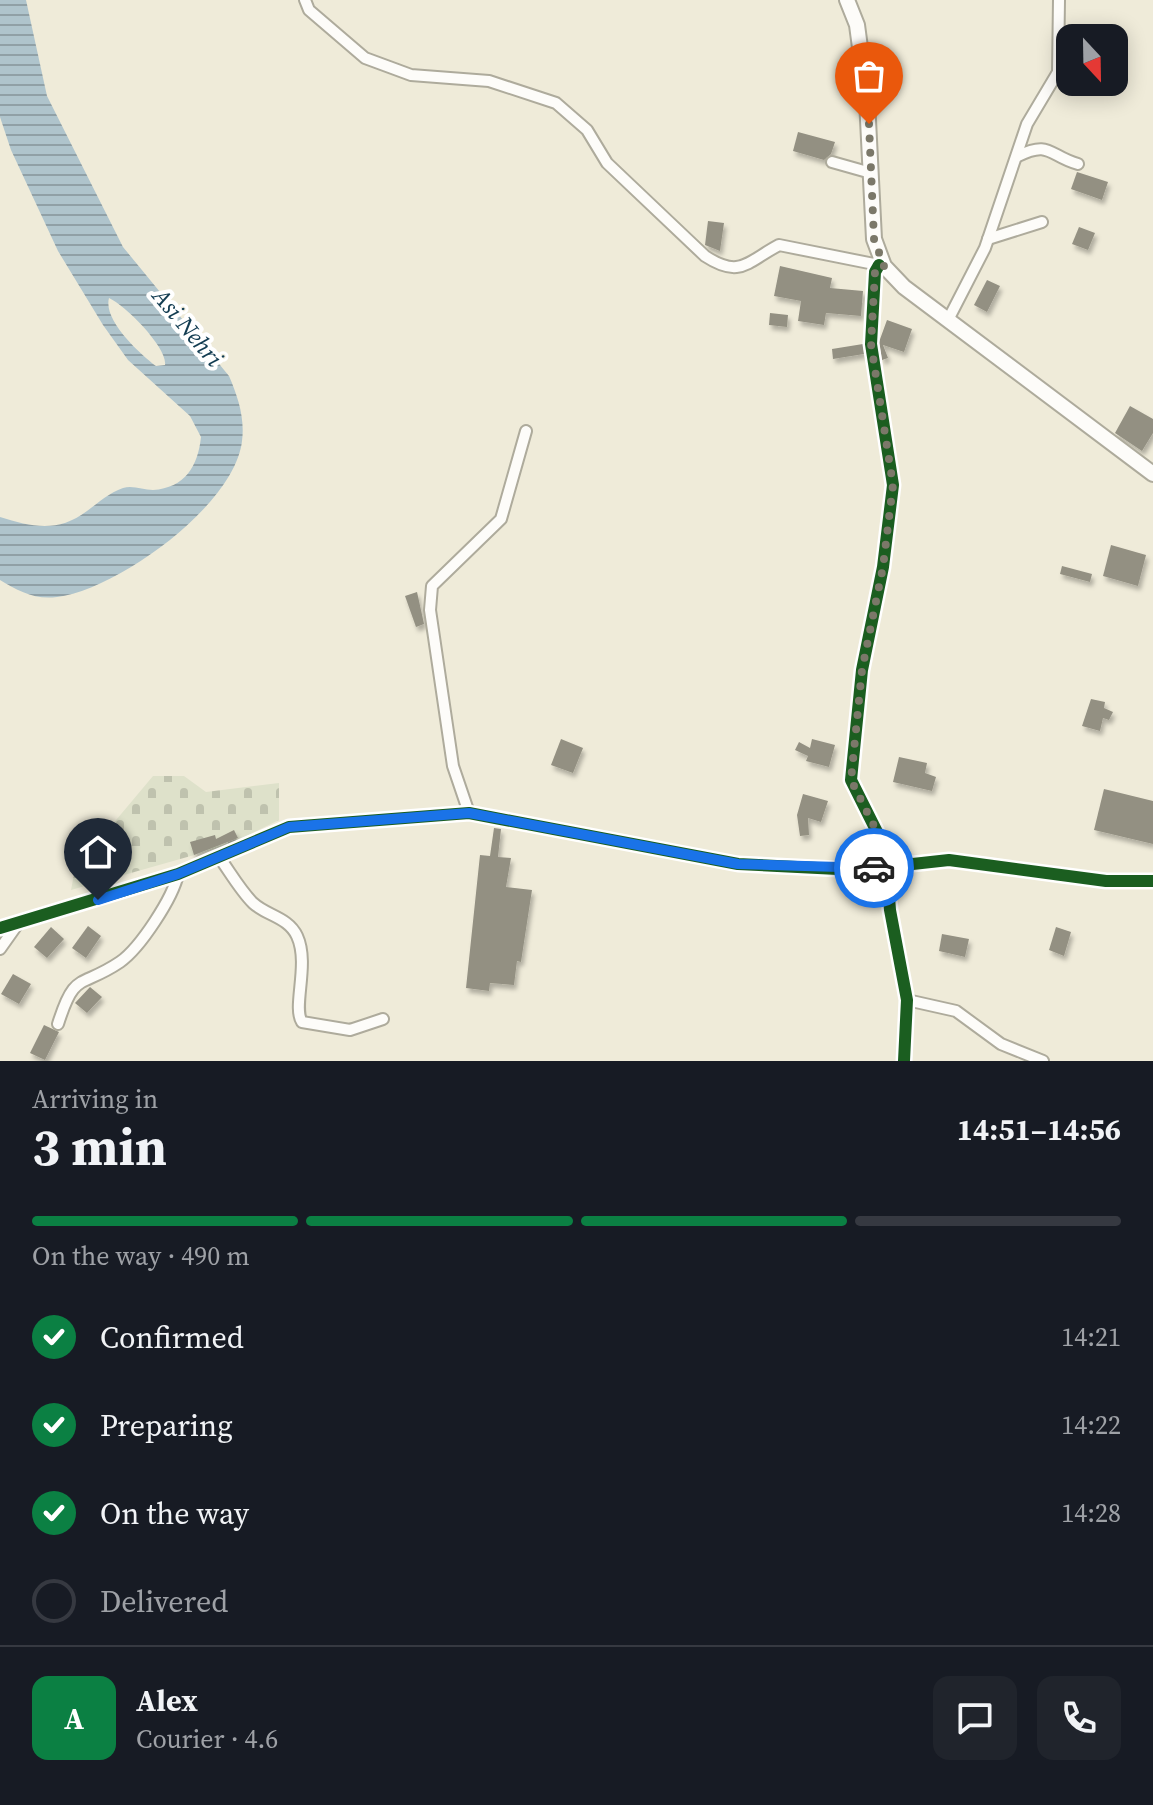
<!DOCTYPE html>
<meta charset="utf-8">
<style>
body{margin:0;font-family:"Source Serif 4",serif;background:#20242c;color:#f1f3f6;height:100vh;display:flex;flex-direction:column;font-size:30px;white-space:nowrap}
*{box-sizing:border-box;margin:0}
p{font-size:26px;color:#9ea1a6}
.icon{flex:none;width:44px;height:44px;fill:none;stroke:currentColor;stroke-width:2;stroke-linecap:round;stroke-linejoin:round}
.map{position:relative;height:1061px;overflow:hidden}
.sheet{display:flex;flex-direction:column;background:#171b24;flex:1}
.sheet>*{flex:none}
.needle{width:52px;rotate:158deg}
.buttons{position:absolute;left:1056px;top:24px;display:grid;gap:16px}
.buttons a{display:grid;place-items:center;width:72px;height:72px;border-radius:16px;background:#171b24;box-shadow:0 4px 20px #0003;font-size:40px}
.pin{position:absolute;display:grid;place-items:center;width:68px;height:68px;color:#fff;margin:-82px -34px;border-radius:50% 50% 50% 0;rotate:-45deg;box-shadow:0 0 8px #0007}
.pin .icon{rotate:45deg}
.courier{position:absolute;display:grid;place-items:center;width:80px;height:80px;margin:-40px;border:6px solid #1a73e8;border-radius:50%;background:#fff;color:#222;box-shadow:0 2px 10px #0007}
.headline em{font-style:normal;font-weight:700}
.headline div{display:flex;flex-direction:column-reverse}
.headline{display:flex;align-items:center;justify-content:space-between;height:136px;padding:0 32px}
h1{font-size:52px;font-weight:700;line-height:60px}
.bar{display:grid;grid-template-columns:repeat(4,1fr);gap:12px 8px;align-content:center;height:96px;padding:0 32px}
.bar i{height:10px;border-radius:6px;background:#363941}
.bar .selected{background:#0b8043}
.bar p{grid-column:span 4}
.line{display:flex;align-items:center;gap:20px;padding:0 32px;border-top:2px solid #363941}
.line div{flex:1}
.round{display:grid;place-items:center;flex:none;width:84px;height:84px;border-radius:16px;background:#20242c}
ol{padding:0 32px;list-style:none}
li{display:flex;align-items:center;gap:24px;height:88px}
li p{margin-inline-start:auto}
li .icon{padding:8px;border-radius:50%;background:#0b8043;color:#fff;stroke-width:4}
li:last-child{color:#9ea1a6}
li i{width:44px;height:44px;border:4px solid #363941;border-radius:50%}
.map>svg:first-child{display:block}
.cemetery{fill:url(#cemetery-stones)}
.water{fill:url(#water-rules);fill-rule:evenodd}
.building{fill:#939082;filter:url(#shadow)}
.lines{fill:none;stroke-linecap:round;stroke-linejoin:round}
.street-casing{stroke:#aeab9c;stroke-width:14}
.secondary-casing{stroke:#aeab9c;stroke-width:18}
.street{stroke:#fdfcf9;stroke-width:10}
.secondary{stroke:#fdfcf9;stroke-width:14}
.cycleway-casing{stroke:#fff;stroke-width:17}
.cycleway{stroke:#1b5e20;stroke-width:12}
.done{stroke:#7b7869;stroke-width:8;stroke-dasharray:0 14.4}
.route{stroke:#1a73e8;stroke-width:10}
.labels{text-anchor:middle;dominant-baseline:central;stroke-width:8;stroke-linejoin:round;paint-order:stroke}
.water-label{font-size:24px;font-style:italic;fill:#123c51;stroke:#fff}
</style>
<div class="map">
<svg width="1153" height="1061" viewBox="0 0 1153 1061">
<defs>
<pattern id="cemetery-stones" width="16" height="16" patternUnits="userSpaceOnUse" patternTransform="scale(2)"><rect width="16" height="16" fill="#dee1ca"/><path d="M2 7V4a2 2 0 0 1 4 0v3zM10 15v-3a2 2 0 0 1 4 0v3z" fill="#bfc2ae"/></pattern>
<pattern id="water-rules" width="6" height="5" patternUnits="userSpaceOnUse" patternTransform="scale(2)"><rect width="6" height="5" fill="#afc4cc"/><path d="M0 2.5h6" fill="none" stroke="#90a0a6"/></pattern>
<filter id="shadow"><feDropShadow dx="2.5" dy="4.5" stdDeviation="2" flood-color="#0004"/></filter>
</defs>
<rect width="100%" height="100%" fill="#efebd9"/>
<!-- cemetery -->
<path class="cemetery" d="M 153,776 L 184,776 L 206,792 L 279,783 L 279,820 L 226,846 L 71,890 L 75,869 Z"/>
<!-- water -->
<path class="water" d="M 0,0 L 26,0 L 47,96 L 123,247 L 229,376 C 238,397 245,418 242,441 C 235,505 117,590 57,597 C 35,600 18,591 0,580 L 0,517 C 32,527 58,533 87,511 C 98,503 109,493 123,488 C 133,485 143,490 153,490 C 185,488 198,466 201,437 L 190,416 L 128,360 L 103,325 L 58,251 L 11,150 L 0,117 ZM 109,298 C 125,305 168,348 165,365 L 156,366 C 139,353 103,320 109,298 Z"/>
<!-- building -->
<g class="building">
<path d="M 798,132 L 835,142 L 831,154 L 824,160 L 793,151 Z"/>
<path d="M 1077,172 L 1108,182 L 1102,200 L 1071,189 Z"/>
<path d="M 708,221 L 724,223 L 720,251 L 705,245 Z"/>
<path d="M 1079,227 L 1095,233 L 1088,250 L 1072,244 Z"/>
<path d="M 780,266 L 832,278 L 830,288 L 863,291 L 861,316 L 826,313 L 824,325 L 798,321 L 801,301 L 774,296 Z"/>
<path d="M 987,280 L 1000,286 L 987,312 L 974,305 Z"/>
<path d="M 770,313 L 788,315 L 787,327 L 769,325 Z"/>
<path d="M 887,320 L 912,329 L 904,352 L 883,345 L 888,358 L 882,360 L 879,342 Z"/>
<path d="M 863,344 L 864,354 L 833,359 L 832,349 Z"/>
<path d="M 1130,406 L 1153,419 L 1153,433 L 1142,451 L 1115,433 Z"/>
<path d="M 1111,545 L 1146,555 L 1138,586 L 1103,576 Z"/>
<path d="M 1062,566 L 1092,574 L 1090,582 L 1060,574 Z"/>
<path d="M 417,592 L 424,624 L 416,627 L 405,596 Z"/>
<path d="M 1091,699 L 1105,702 L 1104,708 L 1113,712 L 1109,720 L 1103,718 L 1100,731 L 1082,726 Z"/>
<path d="M 561,739 L 583,748 L 573,773 L 551,765 Z"/>
<path d="M 812,739 L 835,745 L 829,767 L 806,761 L 808,756 L 795,750 L 799,742 L 810,748 Z"/>
<path d="M 899,757 L 927,763 L 925,773 L 936,777 L 932,791 L 893,782 Z"/>
<path d="M 1104,789 L 1153,801 L 1153,844 L 1094,830 Z"/>
<path d="M 803,794 L 828,801 L 821,822 L 808,818 L 809,835 L 800,836 L 797,815 Z"/>
<path d="M 494,828 L 501,829 L 498,857 L 511,858 L 506,887 L 532,890 L 521,962 L 517,961 L 514,985 L 490,983 L 489,991 L 466,988 L 480,855 L 490,856 Z"/>
<path d="M 234,830 L 238,838 L 194,855 L 190,842 L 215,835 L 216,839 Z"/>
<path d="M 88,926 L 101,936 L 86,958 L 72,948 Z"/>
<path d="M 51,927 L 64,939 L 47,958 L 34,947 Z"/>
<path d="M 1056,927 L 1071,932 L 1064,956 L 1049,950 Z"/>
<path d="M 942,934 L 969,939 L 965,957 L 939,951 Z"/>
<path d="M 13,974 L 31,984 L 19,1004 L 1,994 Z"/>
<path d="M 90,987 L 102,997 L 87,1013 L 75,1003 Z"/>
<path d="M 44,1025 L 59,1032 L 45,1060 L 30,1053 Z"/>
</g>
<g class="lines">
<defs>
<g id="street">
<path d="M 305,0 L 309,10 L 365,58 L 411,75 L 489,81 L 556,103 L 587,130 L 607,163 L 705,256 C 740,279 747,262 779,245 L 884,266"/>
<path d="M 1018,156 C 1050,140 1049,156 1078,164"/>
<path d="M 832,162 L 871,173"/>
<path d="M 988,239 L 1042,222"/>
<path d="M 879,265 L 875,272 L 871,344 L 893,485 L 883,567 L 862,670 L 851,780 L 885,848 L 890,910 L 907,1000 L 904,1061"/>
<path d="M 948,320 L 985,248 L 1027,124 L 1058,72 L 1059,0"/>
<path d="M 469,813 L 453,766 L 430,610 L 432,586 L 501,519 L 526,431"/>
<path d="M 219,857 C 230,872 240,890 253,903 C 267,916 288,917 297,936 C 310,964 292,1007 302,1022 L 350,1030 L 383,1019"/>
<path d="M 0,928 L 178,874 L 289,827 L 469,813 L 738,864 L 858,870 L 949,860 L 1106,881 L 1153,881"/>
<path d="M 0,949 L 17,925"/>
<path d="M 907,1000 L 956,1011 L 1001,1044 L 1043,1061"/>
<path d="M 58,1024 C 75,970 80,989 120,962 C 140,948 173,898 178,874"/>
</g>
<path id="secondary" d="M 847,0 L 857,25 L 867,100 L 874,239 L 884,266 L 904,287 L 1153,474"/>
</defs>
<!-- street casing -->
<use href="#street" class="street-casing"/>
<!-- secondary casing -->
<use href="#secondary" class="secondary-casing"/>
<!-- street -->
<use href="#street" class="street"/>
<!-- secondary -->
<use href="#secondary" class="secondary"/>
<defs>
<g id="cycleway">
<path d="M 879,265 L 875,272 L 871,344 L 893,485 L 883,567 L 862,670 L 851,780 L 885,848 L 890,910 L 907,1000 L 904,1061"/>
<path d="M 0,928 L 178,874 L 289,827 L 469,813 L 738,864 L 858,870 L 949,860 L 1106,881 L 1153,881"/>
</g>
</defs>
<!-- cycleway casing -->
<use href="#cycleway" class="cycleway-casing"/>
<!-- cycleway -->
<use href="#cycleway" class="cycleway"/>
</g>
<g class="lines">
<!-- done -->
<path class="done" d="M 869,124 L 874,239 L 884,266 L 879,265 L 875,272 L 871,344 L 893,485 L 883,567 L 862,670 L 851,780 L 885,848 L 887,867 L 874,868"/>
<!-- route -->
<path class="route" d="M 98,900 L 178,874 L 289,827 L 469,813 L 738,864 L 874,868"/>
</g>
<g class="labels">
<!-- water labels -->
<g class="water-label">
<text transform="translate(188 327) rotate(50)">Asi Nehri</text>
</g>
</g>
</svg>
<div class="buttons">
<a><svg class="needle" viewBox="-14 -14 28 28"><path d="M0-13l5 13h-10z" fill="#e53935"/><path d="M0 13l5-13h-10z" fill="#9ea1a6"/></svg></a>
</div>
<div class="pin" style="left:869px;top:124px;background:#ea580c"><svg class="icon" aria-label="bag" viewBox="0 0 24 24"><path d="M5 8h14l-1 12H6zM9 8a3 3 0 0 1 6 0"/></svg></div>
<div class="pin" style="left:98px;top:900px;background:#1f2937"><svg class="icon" aria-label="home" viewBox="0 0 24 24"><path d="M3 11l9-7 9 7M6 9v11h12V9"/></svg></div>
<div class="courier" style="left:874px;top:868px"><svg class="icon" aria-label="car" viewBox="0 0 24 24"><path d="M5 17H2v-5l4-1 3-4h7l3 4 3 1v5h-3M9 17h6M6 11h13"/><circle cx="7" cy="17" r="2"/><circle cx="17" cy="17" r="2"/></svg></div>
</div>
<section class="sheet">
<div class="headline"><div><h1>3 min</h1><p>Arriving in</p></div><em>14:51–14:56</em></div>
<div class="bar"><i class="selected"></i><i class="selected"></i><i class="selected"></i><i></i><p>On the way · 490 m</p></div>
<ol>
<li><svg class="icon" aria-label="check" viewBox="0 0 24 24"><path d="M5 12l5 5 9-10"/></svg>Confirmed<p>14:21</p></li>
<li><svg class="icon" aria-label="check" viewBox="0 0 24 24"><path d="M5 12l5 5 9-10"/></svg>Preparing<p>14:22</p></li>
<li><svg class="icon" aria-label="check" viewBox="0 0 24 24"><path d="M5 12l5 5 9-10"/></svg>On the way<p>14:28</p></li>
<li><i></i>Delivered</li>
</ol>
<div class="line" style="height:144px"><b class="round" style="background:#0b8043;color:#fff">A</b><div><b>Alex</b><p>Courier · 4.6</p></div><a class="round"><svg class="icon" aria-label="chat" viewBox="0 0 24 24"><path d="M4 5h16v11H9l-5 4z"/></svg></a><a class="round"><svg class="icon" aria-label="phone" viewBox="0 0 24 24"><path d="M5 4h4l2 5-3 2q2 4 5 5l2-3 5 2v4C11 20 4 13 5 4z"/></svg></a></div>
</section>
